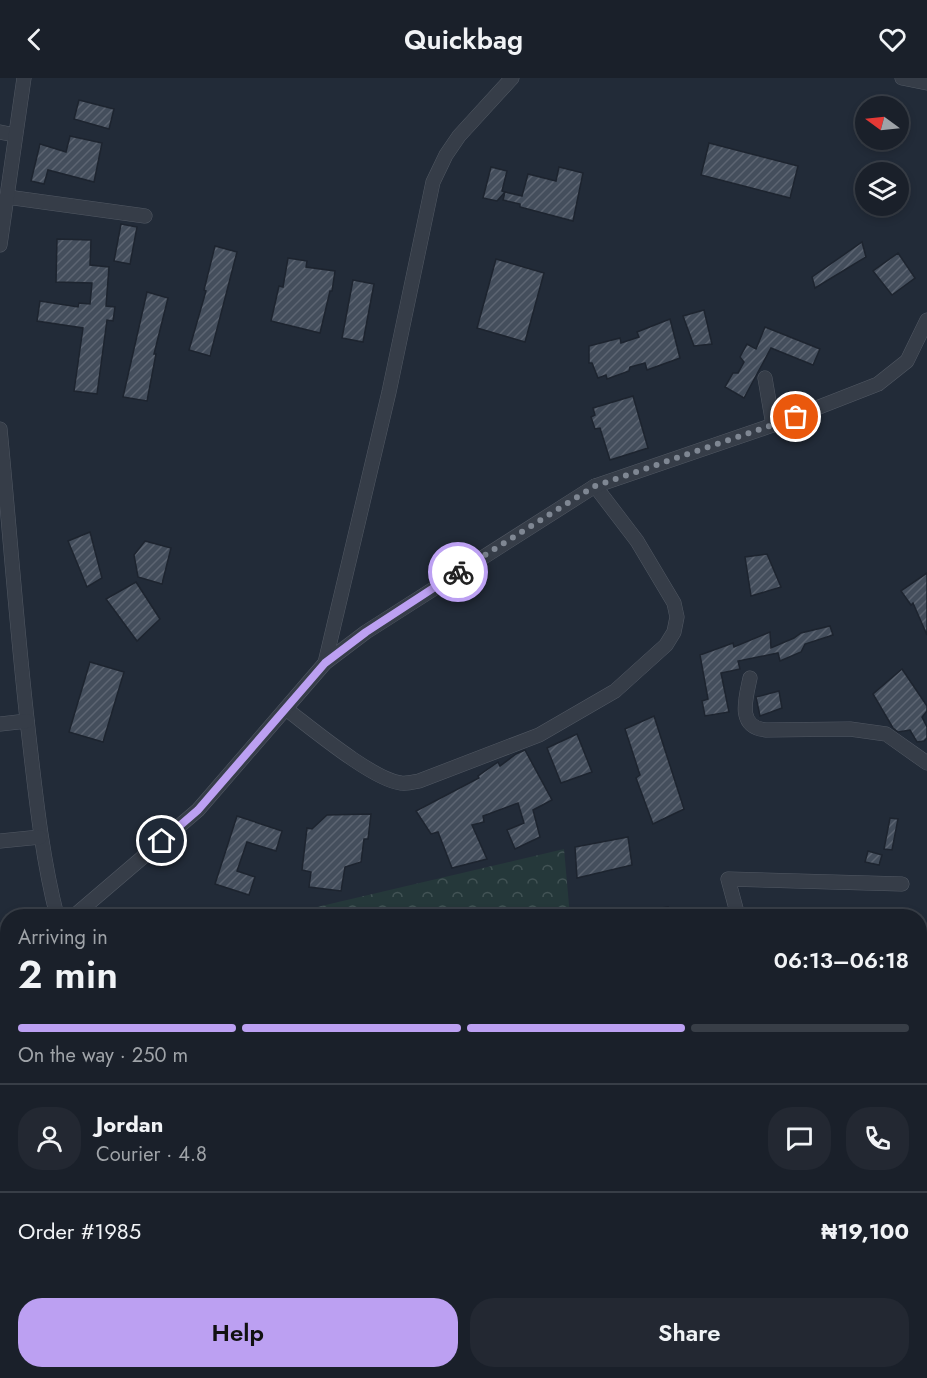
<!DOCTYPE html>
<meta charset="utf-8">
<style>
body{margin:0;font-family:Jost,sans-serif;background:#232832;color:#f1f3f6;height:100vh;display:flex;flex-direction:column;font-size:22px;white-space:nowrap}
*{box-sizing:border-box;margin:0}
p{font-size:20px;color:#9fa3a8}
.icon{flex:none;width:33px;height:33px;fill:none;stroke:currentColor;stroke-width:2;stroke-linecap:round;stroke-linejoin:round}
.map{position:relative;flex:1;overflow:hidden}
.drawer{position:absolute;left:0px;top:831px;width:927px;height:470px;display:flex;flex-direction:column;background:#1a202a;border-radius:24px 24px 0 0;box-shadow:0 3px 9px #0003,0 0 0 2px #383e47}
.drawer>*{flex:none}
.needle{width:39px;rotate:285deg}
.fabs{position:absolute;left:855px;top:18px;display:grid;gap:12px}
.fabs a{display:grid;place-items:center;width:54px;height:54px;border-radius:50%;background:#1a202a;box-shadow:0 3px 9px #0003,0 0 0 2px #383e47;font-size:30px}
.pin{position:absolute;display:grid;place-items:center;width:51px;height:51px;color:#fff;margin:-26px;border:3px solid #fff;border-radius:50%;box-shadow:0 2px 6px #0007}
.courier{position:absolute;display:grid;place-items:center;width:60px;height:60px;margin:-30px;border:4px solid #bca0f2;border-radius:50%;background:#fff;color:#222;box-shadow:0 2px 8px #0007}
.headline em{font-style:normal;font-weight:600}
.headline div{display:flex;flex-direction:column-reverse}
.headline{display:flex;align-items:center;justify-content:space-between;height:102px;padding:0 18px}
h1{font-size:39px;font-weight:600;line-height:45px}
.bar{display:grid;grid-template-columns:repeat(4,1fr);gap:9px 6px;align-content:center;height:72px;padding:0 18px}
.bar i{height:8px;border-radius:4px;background:#383e47}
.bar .active{background:#bca0f2}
.bar p{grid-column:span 4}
.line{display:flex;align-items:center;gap:15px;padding:0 18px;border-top:2px solid #383e47}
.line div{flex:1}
.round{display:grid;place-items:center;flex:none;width:63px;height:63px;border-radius:24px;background:#232832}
.cta{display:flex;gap:12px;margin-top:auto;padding:12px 18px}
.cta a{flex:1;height:69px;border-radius:24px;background:#bca0f2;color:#111;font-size:24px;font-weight:600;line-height:69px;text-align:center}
.cta a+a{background:#232832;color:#f1f3f6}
header{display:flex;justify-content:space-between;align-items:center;height:78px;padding:0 18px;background:#1a202a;font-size:27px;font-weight:600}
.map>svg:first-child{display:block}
.forest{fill:url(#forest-crowns)}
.building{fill:url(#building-hatch);stroke:#1d242f;stroke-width:1.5}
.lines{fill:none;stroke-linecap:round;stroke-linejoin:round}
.minor-casing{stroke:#515863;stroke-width:15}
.minor{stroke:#363d48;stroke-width:14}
.done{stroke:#7f8793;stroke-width:6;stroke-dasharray:0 10.8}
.route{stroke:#bca0f2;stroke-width:8}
</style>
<header><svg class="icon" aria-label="back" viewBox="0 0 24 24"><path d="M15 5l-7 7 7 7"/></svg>Quickbag<svg class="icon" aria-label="heart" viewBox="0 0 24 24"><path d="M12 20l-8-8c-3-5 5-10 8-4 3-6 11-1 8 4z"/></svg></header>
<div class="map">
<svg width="927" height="1300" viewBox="0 0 927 1300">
<defs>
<pattern id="forest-crowns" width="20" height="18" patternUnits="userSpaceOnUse" patternTransform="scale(1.5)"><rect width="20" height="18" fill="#25383a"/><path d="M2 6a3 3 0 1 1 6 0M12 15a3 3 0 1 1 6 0" fill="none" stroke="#425355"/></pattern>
<pattern id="building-hatch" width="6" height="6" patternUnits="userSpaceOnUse" patternTransform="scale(1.5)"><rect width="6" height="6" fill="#444e5c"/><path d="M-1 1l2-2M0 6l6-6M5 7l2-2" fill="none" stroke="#5d6572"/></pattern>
</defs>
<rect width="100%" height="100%" fill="#222b38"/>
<!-- forest -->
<path class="forest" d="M 564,771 L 570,838 L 318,838 L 317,829 Z"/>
<!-- building -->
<g class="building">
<path d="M 79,22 L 114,31 L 109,51 L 74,41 Z"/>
<path d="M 70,58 L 102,65 L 94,104 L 48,92 L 44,106 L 31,103 L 40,66 L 66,74 Z"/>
<path d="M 709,65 L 798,88 L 790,120 L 701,97 Z"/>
<path d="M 491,89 L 507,93 L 502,113 L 505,114 L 497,123 L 483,120 Z"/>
<path d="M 559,89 L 583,95 L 573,143 L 520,129 L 520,126 L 503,122 L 505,114 L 522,118 L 528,96 L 556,103 Z"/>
<path d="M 121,146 L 137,149 L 130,186 L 114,183 Z"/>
<path d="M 57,161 L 91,162 L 90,187 L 109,189 L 106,228 L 115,229 L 113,243 L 107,242 L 97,316 L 74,313 L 83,250 L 37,243 L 40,223 L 78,229 L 79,225 L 90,226 L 92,205 L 56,204 Z"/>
<path d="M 862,164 L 866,179 L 815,210 L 812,199 Z"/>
<path d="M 215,168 L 237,174 L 210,278 L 189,272 L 206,213 L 204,212 Z"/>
<path d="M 898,175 L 915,200 L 892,217 L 873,193 Z"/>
<path d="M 288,180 L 307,183 L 306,189 L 335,193 L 332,213 L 330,213 L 320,255 L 271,243 L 279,208 L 283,209 Z"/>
<path d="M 496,181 L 544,195 L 525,264 L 477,250 Z"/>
<path d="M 353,202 L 374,206 L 363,264 L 342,260 Z"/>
<path d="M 147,214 L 168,220 L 154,276 L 156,276 L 147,323 L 123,319 Z"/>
<path d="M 704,232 L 712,266 L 694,268 L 683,238 Z"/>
<path d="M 670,241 L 680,280 L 647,292 L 645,285 L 630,289 L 629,293 L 607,301 L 606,297 L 598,300 L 592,285 L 589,285 L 589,268 L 620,260 L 621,265 L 639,259 L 637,254 Z"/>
<path d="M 765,249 L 820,271 L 813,287 L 771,270 L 744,320 L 725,309 L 733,295 L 738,295 L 744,284 L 740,279 L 747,266 L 756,271 Z"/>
<path d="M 633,318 L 648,370 L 610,382 L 600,350 L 595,351 L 591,339 L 595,337 L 593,330 Z"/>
<path d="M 90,454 L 102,500 L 87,509 L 68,463 Z"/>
<path d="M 145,463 L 171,470 L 162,506 L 138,499 L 134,477 Z"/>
<path d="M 767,476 L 781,509 L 751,518 L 745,479 Z"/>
<path d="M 927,495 L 927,557 L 913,525 L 911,527 L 901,513 Z"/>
<path d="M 136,504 L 160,541 L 137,563 L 106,521 Z"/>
<path d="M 830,548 L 833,557 L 805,566 L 801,574 L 780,583 L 778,575 L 738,583 L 740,591 L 721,595 L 729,634 L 705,638 L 702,623 L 708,621 L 700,577 L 733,565 L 734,569 L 770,554 L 771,570 L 794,560 L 801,555 Z"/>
<path d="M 90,584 L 124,594 L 103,664 L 69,654 Z"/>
<path d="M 902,591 L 927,628 L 927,633 L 922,639 L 927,649 L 927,660 L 924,663 L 917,664 L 910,652 L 898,654 L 893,650 L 873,616 Z"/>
<path d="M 779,613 L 782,630 L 760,638 L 756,619 Z"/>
<path d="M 654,638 L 684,731 L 653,746 L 636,700 L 640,697 L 625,651 Z"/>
<path d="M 577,656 L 592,694 L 561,705 L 547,670 Z"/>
<path d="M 525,672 L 552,722 L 533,732 L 540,759 L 515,771 L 507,752 L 524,745 L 518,725 L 483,738 L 484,744 L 472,747 L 487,781 L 452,790 L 438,754 L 431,756 L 416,733 L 479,700 L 478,698 L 498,684 L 500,688 L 516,676 Z"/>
<path d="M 371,736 L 368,761 L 364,761 L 361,784 L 345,789 L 341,813 L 309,809 L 311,794 L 302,792 L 307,750 L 312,751 L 327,737 Z"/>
<path d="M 237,738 L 282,753 L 276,773 L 247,764 L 237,793 L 255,799 L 249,817 L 215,806 Z"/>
<path d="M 890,740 L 898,741 L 892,772 L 884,771 Z"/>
<path d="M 628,759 L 632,787 L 577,800 L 575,769 Z"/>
<path d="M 868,773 L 882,777 L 879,787 L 865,784 Z"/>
<path d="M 668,829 L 667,838 L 640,838 L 640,834 Z"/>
<path d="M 820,830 L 822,838 L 796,838 L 796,835 Z"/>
</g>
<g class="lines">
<defs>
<g id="minor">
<path d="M 902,0 L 927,5"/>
<path d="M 0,54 L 15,57"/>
<path d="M 7,119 L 145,138"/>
<path d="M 0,167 L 24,0"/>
<path d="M 765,300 L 773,347"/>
<path d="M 0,351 C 10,454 17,556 29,659 C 36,720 42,779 57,838"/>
<path d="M 325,585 L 389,314 L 433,104 L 446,77 L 459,58 L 512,0"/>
<path d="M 750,600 C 746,620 736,649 766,652 L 850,651 L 886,656 L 927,685"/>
<path d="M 286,631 C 310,649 373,702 401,705 C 406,706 414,704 419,703 L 539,657 L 615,613 L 666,567 L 674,554 L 677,539 L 674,525 L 637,463 L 595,408"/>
<path d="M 0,646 L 27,643"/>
<path d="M 0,763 L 40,759"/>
<path d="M 74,838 L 198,732 L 325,585 L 366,554 L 595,408 L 773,347 L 878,306 L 907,283 L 927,242"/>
<path d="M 738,838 L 728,801 L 902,806"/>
<path d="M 0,904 L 8,897"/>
<path d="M 920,1020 L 927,1006"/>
<path d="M 920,1051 L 927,1037"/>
<path d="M 920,1093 L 927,1093"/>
<path d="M 0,1136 L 8,1132"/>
<path d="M 920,1211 L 927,1195"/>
<path d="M 740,1293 L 745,1300"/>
<path d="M 887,1293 L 897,1300"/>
<path d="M 122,1300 L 139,1293"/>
<path d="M 590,1300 L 596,1293"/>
<path d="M 867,1300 L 873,1293"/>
</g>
</defs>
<!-- minor casing -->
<use href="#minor" class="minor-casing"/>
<!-- minor -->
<use href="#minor" class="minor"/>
</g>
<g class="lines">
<!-- done -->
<path class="done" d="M 458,494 L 595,408 L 796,339"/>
<!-- route -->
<path class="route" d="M 162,763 L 198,732 L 325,585 L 366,554 L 458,494"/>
</g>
</svg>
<div class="fabs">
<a><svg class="needle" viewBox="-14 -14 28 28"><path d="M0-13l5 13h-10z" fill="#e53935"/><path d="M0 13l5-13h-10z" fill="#9fa3a8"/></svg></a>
<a><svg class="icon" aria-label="layers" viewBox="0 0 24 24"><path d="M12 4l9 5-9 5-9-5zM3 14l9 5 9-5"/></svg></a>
</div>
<div class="pin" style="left:796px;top:339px;background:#ea580c"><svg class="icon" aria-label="bag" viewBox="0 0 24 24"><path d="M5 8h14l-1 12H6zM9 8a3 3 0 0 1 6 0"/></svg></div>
<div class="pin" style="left:162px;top:763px;background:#1f2937"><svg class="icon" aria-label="home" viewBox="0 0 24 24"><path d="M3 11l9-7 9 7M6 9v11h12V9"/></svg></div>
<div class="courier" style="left:458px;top:494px"><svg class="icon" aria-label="bike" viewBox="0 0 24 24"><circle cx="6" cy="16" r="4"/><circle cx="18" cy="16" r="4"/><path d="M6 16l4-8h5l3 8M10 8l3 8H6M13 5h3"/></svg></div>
<section class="drawer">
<div class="headline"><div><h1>2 min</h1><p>Arriving in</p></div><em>06:13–06:18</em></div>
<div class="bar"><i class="active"></i><i class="active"></i><i class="active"></i><i></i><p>On the way · 250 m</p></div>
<div class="line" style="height:108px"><a class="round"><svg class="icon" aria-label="person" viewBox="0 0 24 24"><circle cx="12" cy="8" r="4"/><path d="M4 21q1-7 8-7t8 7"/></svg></a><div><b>Jordan</b><p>Courier · 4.8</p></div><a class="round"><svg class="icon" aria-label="chat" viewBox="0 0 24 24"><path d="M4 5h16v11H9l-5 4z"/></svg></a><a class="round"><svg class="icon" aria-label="phone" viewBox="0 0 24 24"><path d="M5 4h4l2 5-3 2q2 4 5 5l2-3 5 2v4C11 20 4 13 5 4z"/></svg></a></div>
<div class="line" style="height:78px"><div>Order #1985</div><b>₦19,100</b></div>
<div class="cta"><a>Help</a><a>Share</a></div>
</section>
</div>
